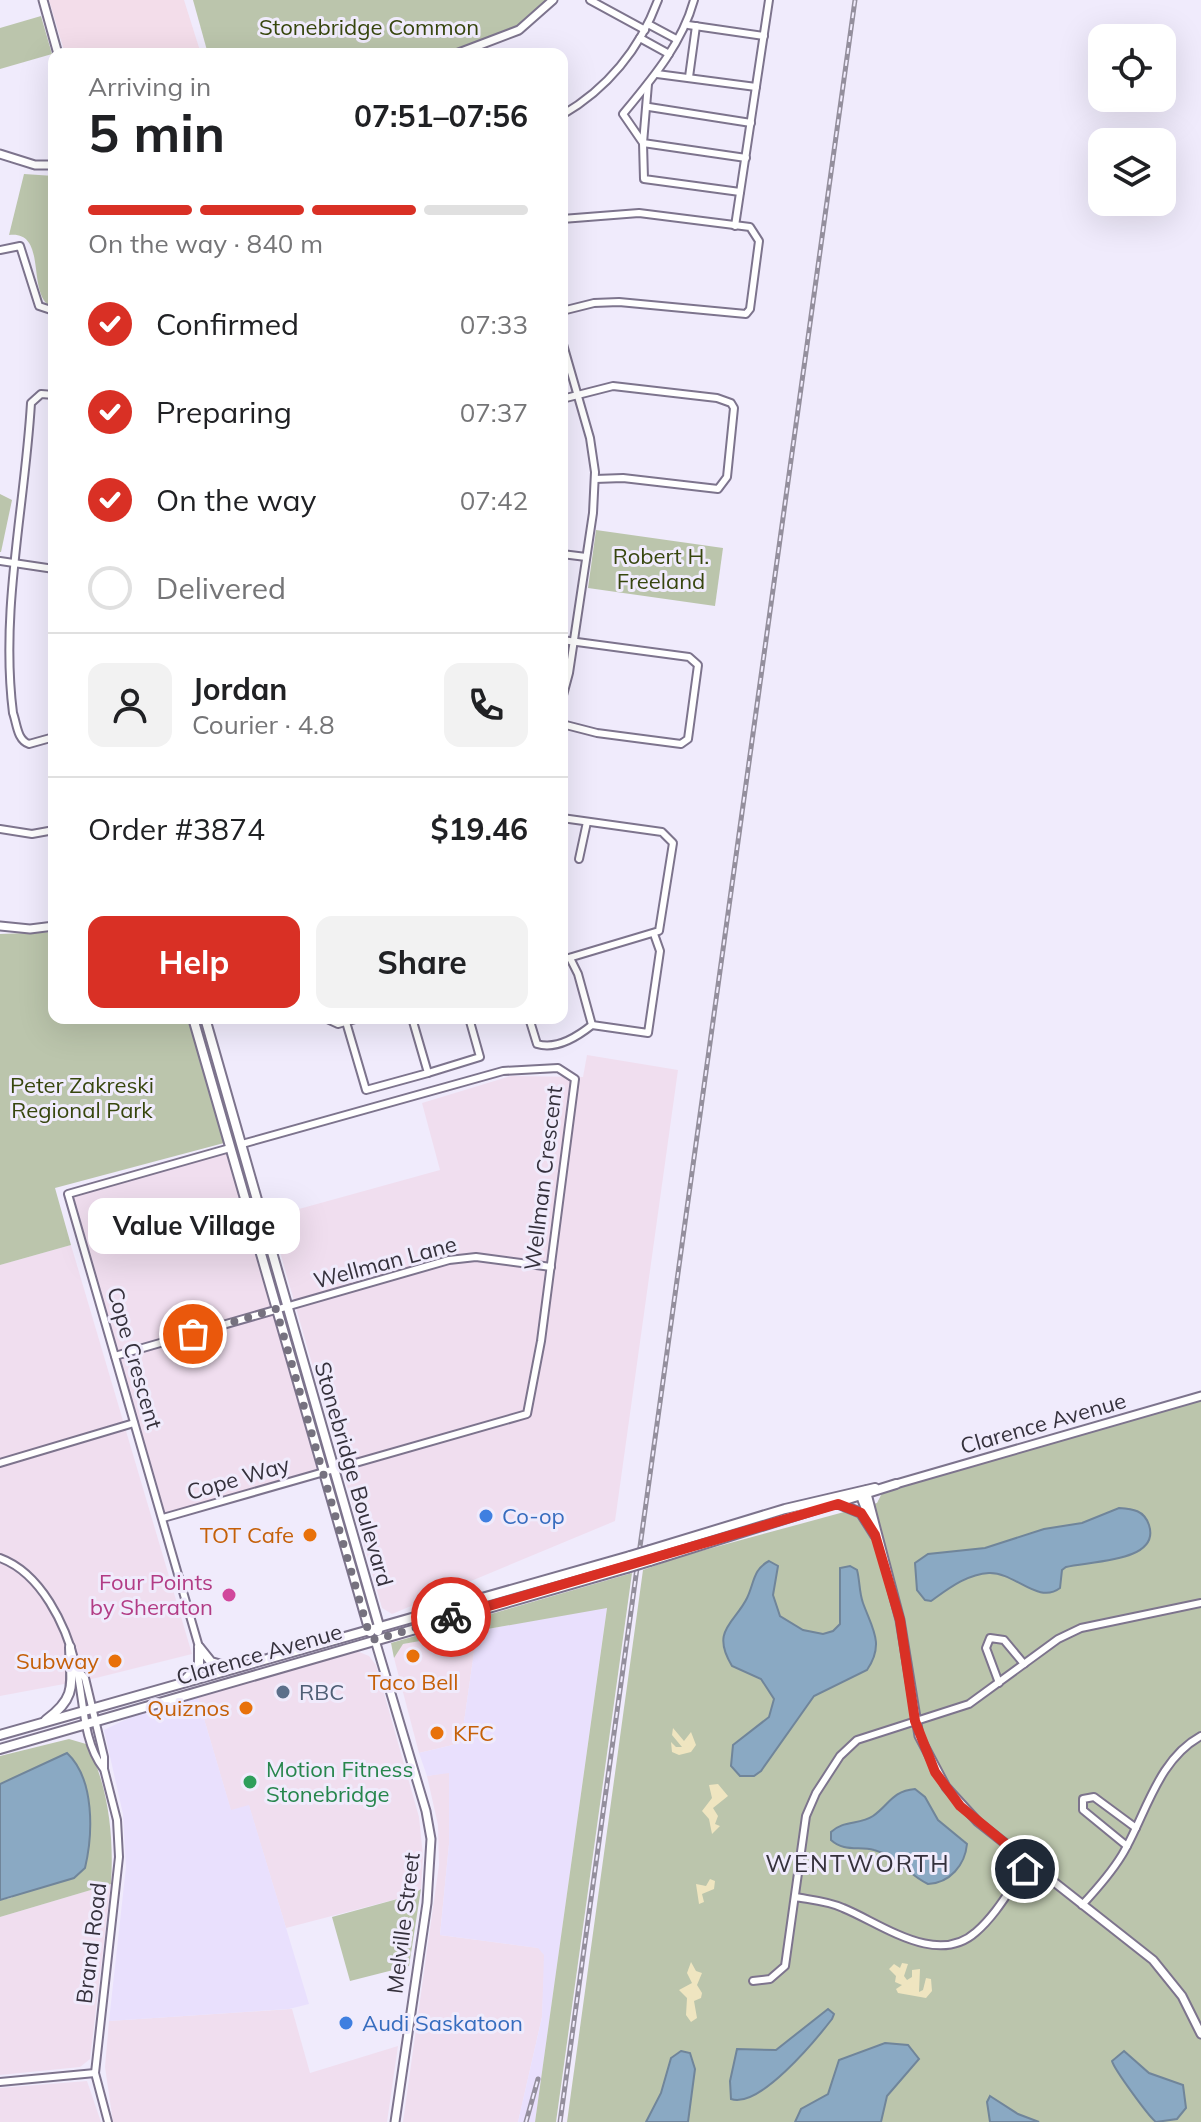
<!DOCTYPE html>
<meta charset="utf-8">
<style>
body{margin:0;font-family:Mulish,sans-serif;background:#f2f2f2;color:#202124;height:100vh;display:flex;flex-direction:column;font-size:30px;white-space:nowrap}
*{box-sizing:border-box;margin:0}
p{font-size:26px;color:#757577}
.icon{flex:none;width:44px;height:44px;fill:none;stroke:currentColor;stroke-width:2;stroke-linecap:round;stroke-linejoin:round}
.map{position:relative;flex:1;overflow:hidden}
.details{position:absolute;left:48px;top:48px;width:520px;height:976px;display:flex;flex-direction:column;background:#fff;border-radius:16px;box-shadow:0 8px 32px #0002}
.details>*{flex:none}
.tools{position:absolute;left:1088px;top:24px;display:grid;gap:16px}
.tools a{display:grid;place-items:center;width:88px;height:88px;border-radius:16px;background:#fff;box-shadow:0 8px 32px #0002;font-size:40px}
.pin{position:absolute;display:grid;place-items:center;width:68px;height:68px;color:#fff;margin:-34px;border:4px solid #fff;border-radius:50%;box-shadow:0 2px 8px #0007}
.courier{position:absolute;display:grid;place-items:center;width:80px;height:80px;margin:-40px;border:6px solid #d93025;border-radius:50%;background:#fff;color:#222;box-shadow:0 2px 10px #0007}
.bubble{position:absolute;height:56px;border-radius:16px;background:#fff;box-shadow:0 8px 32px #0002;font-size:26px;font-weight:700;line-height:56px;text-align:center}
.head em{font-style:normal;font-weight:700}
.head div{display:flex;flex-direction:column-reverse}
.head{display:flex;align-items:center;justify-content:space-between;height:136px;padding:0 40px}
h1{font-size:52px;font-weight:700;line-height:60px}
.bar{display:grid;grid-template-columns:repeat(4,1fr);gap:12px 8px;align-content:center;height:96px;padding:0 40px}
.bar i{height:10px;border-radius:6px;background:#e0e0e0}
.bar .active{background:#d93025}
.bar p{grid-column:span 4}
.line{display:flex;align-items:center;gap:20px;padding:0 40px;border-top:2px solid #e0e0e0}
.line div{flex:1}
.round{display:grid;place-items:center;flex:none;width:84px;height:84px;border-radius:16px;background:#f2f2f2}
ol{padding:0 40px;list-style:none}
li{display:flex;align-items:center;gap:24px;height:88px}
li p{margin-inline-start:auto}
li .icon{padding:8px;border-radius:50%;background:#d93025;color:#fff;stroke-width:4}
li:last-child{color:#757577}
li i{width:44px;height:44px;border:4px solid #e0e0e0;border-radius:50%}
.button{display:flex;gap:16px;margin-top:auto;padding:16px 40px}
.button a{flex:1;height:92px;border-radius:16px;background:#d93025;color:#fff;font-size:32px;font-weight:700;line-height:92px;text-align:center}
.button a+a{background:#f2f2f2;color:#202124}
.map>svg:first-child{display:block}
.commercial{fill:#f0deef}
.built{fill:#e9e0fd}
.education{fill:#f3ddea}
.green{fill:#bbc5ac}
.sand{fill:#efe5c0}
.water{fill:#8aa9c3;stroke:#70859a;stroke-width:2}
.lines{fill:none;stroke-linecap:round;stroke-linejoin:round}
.minor-casing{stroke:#7d748d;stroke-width:10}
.tertiary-casing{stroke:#7d748d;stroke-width:11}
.secondary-casing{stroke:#7d748d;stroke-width:12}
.minor{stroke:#fff;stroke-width:6}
.tertiary{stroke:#fff;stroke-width:7}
.secondary{stroke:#fff;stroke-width:8}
.rail-casing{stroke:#948f9d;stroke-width:5}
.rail{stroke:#f0ebfc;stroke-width:2;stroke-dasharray:6;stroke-linecap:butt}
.secondary-bridge-casing{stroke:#7d748d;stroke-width:12;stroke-linecap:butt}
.secondary-bridge{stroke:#fff;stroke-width:8}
.done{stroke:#76727f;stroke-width:8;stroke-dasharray:0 14.4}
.route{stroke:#d93025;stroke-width:10}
.shop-dot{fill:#3f7fe0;stroke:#f0ebfc;stroke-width:3}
.food-dot{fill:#e8710a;stroke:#f0ebfc;stroke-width:3}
.hotel-dot{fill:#d1479c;stroke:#f0ebfc;stroke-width:3}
.service-dot{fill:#5c6f8a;stroke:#f0ebfc;stroke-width:3}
.leisure-dot{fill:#2e9e5b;stroke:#f0ebfc;stroke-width:3}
.labels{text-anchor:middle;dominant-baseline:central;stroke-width:6;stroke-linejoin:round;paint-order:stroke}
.park-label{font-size:22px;fill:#37460e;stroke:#f0ebfc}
.street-label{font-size:22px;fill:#35313c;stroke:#f0ebfc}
.shop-label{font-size:22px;fill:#366cbe;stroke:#f0ebfc;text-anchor:start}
.food-label{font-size:22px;fill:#c56008;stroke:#f0ebfc;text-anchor:end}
.hotel-label{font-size:22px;fill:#b23c85;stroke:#f0ebfc;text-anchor:end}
.service-label{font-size:22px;fill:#4e5e75;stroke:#f0ebfc;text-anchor:start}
.leisure-label{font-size:22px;fill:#27864d;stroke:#f0ebfc;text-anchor:start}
.neighbourhood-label{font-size:24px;letter-spacing:2px;fill:#35313c;stroke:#f0ebfc}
</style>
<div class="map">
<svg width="1201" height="2122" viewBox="0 0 1201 2122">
<rect width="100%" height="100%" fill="#f0ebfc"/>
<!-- commercial -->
<g class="commercial">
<path d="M 587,1055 L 678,1070 L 615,1521 L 392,1614 L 382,1608 L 270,1217 L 440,1170 L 422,1103 L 511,1076 L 583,1077 Z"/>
<path d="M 230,1148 L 324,1473 L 163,1518 L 95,1285 L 64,1196 Z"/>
<path d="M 71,1245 L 192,1654 L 96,1678 L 0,1696 L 0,1265 Z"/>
<path d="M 477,1631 L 461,1743 L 419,1753 L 394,1658 L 402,1644 Z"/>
<path d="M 359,1652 L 369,1656 L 376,1665 L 419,1817 L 423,1856 L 421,1889 L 412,1895 L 286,1928 L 249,1806 L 231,1811 L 197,1695 L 342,1653 Z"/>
<path d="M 449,1772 L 449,1844 L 440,1935 L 539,1948 L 545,1955 L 542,2017 L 518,2122 L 403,2122 L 439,1865 L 438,1825 L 427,1776 Z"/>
<path d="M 111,1884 L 90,2059 L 80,2067 L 0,2075 L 0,1917 Z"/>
<path d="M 292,2009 L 310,2073 L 398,2046 L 387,2122 L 113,2122 L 105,2067 L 109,2021 Z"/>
<path d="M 87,2081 L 101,2122 L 0,2122 L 0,2088 Z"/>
</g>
<!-- built -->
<g class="built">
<path d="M 607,1607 L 535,2122 L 518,2122 L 542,2017 L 544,1955 L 538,1948 L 440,1935 L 449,1844 L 449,1773 L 427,1776 L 419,1753 L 461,1743 L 477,1631 Z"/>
<path d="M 197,1695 L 231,1810 L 249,1805 L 309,2004 L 289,2009 L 109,2021 L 126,1867 L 123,1814 L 104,1730 L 135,1715 Z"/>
</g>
<!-- education -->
<path class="education" d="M 49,0 L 184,0 L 201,54 L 65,54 Z"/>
<!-- green -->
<g class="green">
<path d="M 193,0 L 546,0 L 531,17 L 513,30 L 449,54 L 208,54 Z"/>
<path d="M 41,16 L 52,54 L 0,69 L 0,28 Z"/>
<path d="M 24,174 L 54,176 L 54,308 C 24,298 50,230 9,235 Z"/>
<path d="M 0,494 L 12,500 L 1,552 L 0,552 Z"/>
<path d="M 596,530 L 723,548 L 715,606 L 588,588 Z"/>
<path d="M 54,932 L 54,1018 L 191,1018 L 224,1143 L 55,1188 L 71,1245 L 0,1265 L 0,934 Z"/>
<path d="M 1201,1400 L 1201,2122 L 567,2122 L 643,1570 L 679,1557 L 877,1503 L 882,1493 L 897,1488 Z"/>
<path d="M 632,1573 L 556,2122 L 535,2122 L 607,1608 L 403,1644 L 394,1658 L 391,1643 Z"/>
<path d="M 69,1739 L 86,1744 C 109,1784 114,1839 111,1884 L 0,1917 L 0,1900 L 11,1898 L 22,1890 L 91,1820 C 87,1798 84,1769 67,1753 L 0,1784 L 0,1756 Z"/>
<path d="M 421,1889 L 409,1966 L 350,1981 L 332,1917 L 412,1895 Z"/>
</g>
<!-- sand -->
<g class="sand">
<path d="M 673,1728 L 684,1741 L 691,1732 L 696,1745 L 691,1752 L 679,1755 L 672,1752 L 671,1742 L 676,1747 L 682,1747 L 672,1735 Z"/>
<path d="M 718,1784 L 728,1796 L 713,1808 L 718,1816 L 715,1824 L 720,1826 L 712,1834 L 709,1819 L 702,1811 L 712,1798 L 709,1785 Z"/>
<path d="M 710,1879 L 715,1881 L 714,1889 L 702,1894 L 704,1902 L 699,1904 L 696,1884 L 706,1886 Z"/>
<path d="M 691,1962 L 696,1971 L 702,1973 L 697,1985 L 702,1993 L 701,1998 L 694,2001 L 697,2018 L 691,2022 L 686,2015 L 687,1998 L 679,1990 L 692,1983 L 687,1973 Z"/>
<path d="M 902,1963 L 908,1964 L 904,1976 L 907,1980 L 912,1977 L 912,1970 L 920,1969 L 919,1992 L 923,1990 L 926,1978 L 931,1979 L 932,1991 L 926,1998 L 898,1993 L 896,1989 L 902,1985 L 895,1982 L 896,1976 L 889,1969 L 894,1964 L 900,1968 Z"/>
</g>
<!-- water -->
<g class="water">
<path d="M 1119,1508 C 1133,1509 1144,1510 1149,1525 C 1161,1562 1090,1561 1066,1567 L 1062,1570 L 1060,1588 C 1038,1605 1015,1572 989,1573 C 967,1574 948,1589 931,1601 L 925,1600 L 917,1590 L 915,1563 L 928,1554 L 985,1548 L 1044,1529 L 1082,1523 Z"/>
<path d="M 769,1561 L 778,1566 L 773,1595 L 780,1616 L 803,1630 L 823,1634 L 833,1631 L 840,1624 L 840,1568 L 850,1566 L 857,1570 C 860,1581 859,1592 863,1603 C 872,1628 885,1644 867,1670 L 814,1696 L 761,1771 L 754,1776 L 740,1776 L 731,1766 L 733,1745 L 769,1717 L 774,1699 L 761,1679 L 732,1666 C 710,1630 735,1623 747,1598 C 754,1584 753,1569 769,1561 Z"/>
<path d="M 67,1753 C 95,1779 93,1834 85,1868 L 74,1878 L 0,1900 L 0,1784 Z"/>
<path d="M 915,1789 L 925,1797 L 938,1820 L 967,1844 C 965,1865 950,1883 928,1884 C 908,1875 896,1855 874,1850 C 859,1846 844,1852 831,1840 L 831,1832 C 843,1820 860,1825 873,1816 C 889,1805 892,1791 915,1789 Z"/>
<path d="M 828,2009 L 834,2014 L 832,2019 C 815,2041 759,2109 731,2099 L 730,2081 L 737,2049 L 776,2050 Z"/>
<path d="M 885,2043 L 908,2045 L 919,2059 L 887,2096 L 881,2122 L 795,2122 L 801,2109 L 828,2094 L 839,2060 Z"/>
<path d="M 681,2051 L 690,2053 L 695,2069 L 688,2122 L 646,2122 L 661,2093 L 671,2058 Z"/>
<path d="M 1124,2051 L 1149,2073 L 1183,2085 L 1186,2108 L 1177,2119 L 1156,2122 C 1149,2117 1114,2069 1112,2061 Z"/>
<path d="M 990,2096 L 1018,2114 L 1039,2122 L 990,2122 L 987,2102 Z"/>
</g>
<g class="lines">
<defs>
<g id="minor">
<path d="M 590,0 L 645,30"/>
<path d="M 694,0 C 682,44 652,79 623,114 L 643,143 L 644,179 L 740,192"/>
<path d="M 648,24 L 676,39"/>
<path d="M 688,25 L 764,36"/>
<path d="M 640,38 L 669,54"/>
<path d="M 657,74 L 756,87"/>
<path d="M 689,77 L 696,26"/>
<path d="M 648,84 L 643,143 L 746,158"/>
<path d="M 649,107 L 751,123"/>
<path d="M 562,115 C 607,89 640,49 658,0"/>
<path d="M 562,219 L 639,213 L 750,227 L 759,241 L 750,309 L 746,314 L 619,302 L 594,303 L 562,311"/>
<path d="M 735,226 L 769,0"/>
<path d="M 0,250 L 20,246 L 39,306 L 54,311"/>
<path d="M 562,341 L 590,438 L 595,472 L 593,513 L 569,673 L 562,699"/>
<path d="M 54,395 L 41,394 L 31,403 C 25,506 0,610 13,713 C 17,724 17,740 29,744 L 54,737"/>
<path d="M 562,399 L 613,386 L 717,398 L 731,403 L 734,408 L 727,477 L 718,489 L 623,478 L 595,479"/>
<path d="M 562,554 L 586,557"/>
<path d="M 0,561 L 54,569"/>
<path d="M 562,640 L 689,657 L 698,665 L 688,739 L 681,744 L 597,733 L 562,724"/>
<path d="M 562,818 L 662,832 L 673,843 L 659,931 L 562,960"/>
<path d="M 0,829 L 32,834 L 54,830"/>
<path d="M 579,859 L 587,822"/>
<path d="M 325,1018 L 338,1024 L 359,1018"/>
<path d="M 529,1018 L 537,1044 C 556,1050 577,1037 592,1025 L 578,974 L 570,958"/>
<path d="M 346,1022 L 366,1090 L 428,1073 L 412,1018"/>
<path d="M 592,1025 L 648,1033 L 660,951 L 654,934"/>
<path d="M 428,1073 L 480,1057 L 469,1018"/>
<path d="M 115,1356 L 449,1260 L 476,1257 L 551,1267"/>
<path d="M 0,1463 L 134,1423"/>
<path d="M 163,1518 L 527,1414 L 541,1341 L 575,1079 L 558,1068 L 503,1071 L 242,1144"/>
<path d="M 0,1558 C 41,1573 66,1625 76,1666 C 84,1698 82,1740 103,1768"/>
<path d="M 199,1647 L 68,1194 L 230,1148"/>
<path d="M 77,1669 L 85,1678 L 104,1757 L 104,1769 L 117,1820 L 119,1857 L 95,2073 L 108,2122"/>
<path d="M 999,1683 L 986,1648 L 990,1638 L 1004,1640 L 1024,1664"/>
<path d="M 1127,1846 L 1083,1810 L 1083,1799 L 1094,1797 L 1136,1828"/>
<path d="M 795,1897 C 812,1900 828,1901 843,1908 C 882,1924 937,1967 976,1932 C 998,1913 1012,1885 1029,1863"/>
<path d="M 1082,1905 C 1096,1890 1111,1873 1122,1855 C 1146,1815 1157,1760 1201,1736"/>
<path d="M 753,1981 L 770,1979 L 785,1966 L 806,1816 L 816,1793 L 840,1756 L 857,1740 L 969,1704 L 1058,1639 L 1081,1628 L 1201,1603"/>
<path d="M 0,2082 L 95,2073"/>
</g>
<g id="tertiary">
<path d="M 43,0 L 58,54"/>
<path d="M 456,54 L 519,30 L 553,0"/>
<path d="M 0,154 L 35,165 L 54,165"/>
<path d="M 0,926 L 30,929 L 54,926"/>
<path d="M 896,1484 L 1201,1396"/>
<path d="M 866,1490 L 900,1620 L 919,1736 L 946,1787 L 978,1822 L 1153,1960 L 1182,1996 L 1201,2034"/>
<path d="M 859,1492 L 869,1518"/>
<path d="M 375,1640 L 426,1811 L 431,1839 L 427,1903 L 395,2122"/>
</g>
<g id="secondary">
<path d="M 193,1018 L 370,1632"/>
<path d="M 205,1018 L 379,1626 L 378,1631"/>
<path d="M 839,1504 L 861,1513 L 875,1535"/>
<path d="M 650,1550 L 785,1509 L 875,1488"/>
<path d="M 650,1561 L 896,1484"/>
<path d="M 199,1647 L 211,1662 L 229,1667"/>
<path d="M 185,1680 L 199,1665 L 199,1648"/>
<path d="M 46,1720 C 78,1697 71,1683 70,1647"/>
<path d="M 0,1735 L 630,1556"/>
<path d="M 0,1749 L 627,1568"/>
</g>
</defs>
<!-- minor casing -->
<use href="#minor" class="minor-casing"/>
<!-- tertiary casing -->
<use href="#tertiary" class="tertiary-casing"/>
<!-- secondary casing -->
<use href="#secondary" class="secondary-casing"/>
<!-- minor -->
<use href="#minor" class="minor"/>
<!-- tertiary -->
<use href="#tertiary" class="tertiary"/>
<!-- secondary -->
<use href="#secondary" class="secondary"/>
<defs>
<g id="rail">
<path d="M 526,2122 L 538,2079"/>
<path d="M 560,2122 L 855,0"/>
</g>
</defs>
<!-- rail casing -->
<use href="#rail" class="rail-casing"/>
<!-- rail -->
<use href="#rail" class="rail"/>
<defs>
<g id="secondary-bridge">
<path d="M 630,1556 L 650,1550"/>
<path d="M 627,1568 L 650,1561"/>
</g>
</defs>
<!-- secondary-bridge casing -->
<use href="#secondary-bridge" class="secondary-bridge-casing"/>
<!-- secondary-bridge -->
<use href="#secondary-bridge" class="secondary-bridge"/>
</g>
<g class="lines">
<!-- done -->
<path class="done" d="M 193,1334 L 276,1309 L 368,1630 L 375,1640 L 451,1617"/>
<!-- route -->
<path class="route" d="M 451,1617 L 838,1504 L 861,1513 L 875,1535 L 900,1620 L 915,1721 L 935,1772 L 960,1806 L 1029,1863 L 1025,1869"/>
</g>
<!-- markers -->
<g class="shop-dot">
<circle cx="486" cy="1516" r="8"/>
<circle cx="346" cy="2023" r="8"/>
</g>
<g class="food-dot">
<circle cx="310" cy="1535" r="8"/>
<circle cx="413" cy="1656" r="8"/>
<circle cx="115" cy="1661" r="8"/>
<circle cx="246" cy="1708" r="8"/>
<circle cx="437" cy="1733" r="8"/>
</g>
<circle class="hotel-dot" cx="229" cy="1595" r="8"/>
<circle class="service-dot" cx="283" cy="1692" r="8"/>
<circle class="leisure-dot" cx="250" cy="1782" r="8"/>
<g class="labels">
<!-- park labels -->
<g class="park-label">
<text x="369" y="27">Stonebridge Common</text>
<text x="661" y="556">Robert H.<tspan x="661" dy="25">Freeland</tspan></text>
<text x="82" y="1085">Peter Zakreski<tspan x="82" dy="25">Regional Park</tspan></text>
</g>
<!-- street labels -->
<g class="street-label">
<text transform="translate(543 1178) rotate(-83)">Wellman Crescent</text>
<text transform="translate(385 1262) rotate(-15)">Wellman Lane</text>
<text transform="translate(135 1358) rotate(74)">Cope Crescent</text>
<text transform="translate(1043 1423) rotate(-16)">Clarence Avenue</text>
<text transform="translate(354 1474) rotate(74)">Stonebridge Boulevard</text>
<text transform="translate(238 1478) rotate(-16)">Cope Way</text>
<text transform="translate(259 1654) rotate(-16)">Clarence Avenue</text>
<text transform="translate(403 1923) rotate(-83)">Melville Street</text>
<text transform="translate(91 1943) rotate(-83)">Brand Road</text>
</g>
<!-- shop labels -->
<g class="shop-label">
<text x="502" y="1516">Co-op</text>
<text x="362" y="2023">Audi Saskatoon</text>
</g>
<!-- food labels -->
<g class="food-label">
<text x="294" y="1535">TOT Cafe</text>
<text x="99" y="1661">Subway</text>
<text x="413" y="1682" text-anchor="middle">Taco Bell</text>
<text x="230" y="1708">Quiznos</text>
<text x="453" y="1733" text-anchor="start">KFC</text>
</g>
<!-- hotel labels -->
<g class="hotel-label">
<text x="213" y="1582">Four Points<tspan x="213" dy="25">by Sheraton</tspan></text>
</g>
<!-- service labels -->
<g class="service-label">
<text x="299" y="1692">RBC</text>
</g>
<!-- leisure labels -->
<g class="leisure-label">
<text x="266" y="1769">Motion Fitness<tspan x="266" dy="25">Stonebridge</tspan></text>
</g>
<!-- neighbourhood labels -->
<g class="neighbourhood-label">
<text x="858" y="1863">WENTWORTH</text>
</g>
</g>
</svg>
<div class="tools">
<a><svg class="icon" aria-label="locate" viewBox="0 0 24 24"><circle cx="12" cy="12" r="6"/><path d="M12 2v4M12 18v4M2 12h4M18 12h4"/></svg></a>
<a><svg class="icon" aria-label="layers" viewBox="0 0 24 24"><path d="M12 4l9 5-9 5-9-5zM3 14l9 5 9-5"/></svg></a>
</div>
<div class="pin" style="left:193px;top:1334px;background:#ea580c"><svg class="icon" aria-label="bag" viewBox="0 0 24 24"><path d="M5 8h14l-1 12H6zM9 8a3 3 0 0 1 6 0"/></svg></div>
<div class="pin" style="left:1025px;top:1869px;background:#1f2937"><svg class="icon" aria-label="home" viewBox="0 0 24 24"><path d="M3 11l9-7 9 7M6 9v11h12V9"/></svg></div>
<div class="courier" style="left:451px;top:1617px"><svg class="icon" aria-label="bike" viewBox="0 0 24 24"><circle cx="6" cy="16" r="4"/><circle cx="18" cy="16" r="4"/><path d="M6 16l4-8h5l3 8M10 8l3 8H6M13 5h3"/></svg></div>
<div class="bubble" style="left:88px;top:1198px;width:212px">Value Village</div>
<section class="details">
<div class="head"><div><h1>5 min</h1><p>Arriving in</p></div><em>07:51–07:56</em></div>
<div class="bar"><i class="active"></i><i class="active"></i><i class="active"></i><i></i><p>On the way · 840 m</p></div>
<ol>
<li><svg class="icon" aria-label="check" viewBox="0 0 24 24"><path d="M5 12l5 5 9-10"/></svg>Confirmed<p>07:33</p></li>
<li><svg class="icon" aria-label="check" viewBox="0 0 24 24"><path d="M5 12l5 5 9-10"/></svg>Preparing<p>07:37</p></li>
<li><svg class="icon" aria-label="check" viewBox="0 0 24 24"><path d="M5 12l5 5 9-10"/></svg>On the way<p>07:42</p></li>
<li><i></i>Delivered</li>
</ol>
<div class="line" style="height:144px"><a class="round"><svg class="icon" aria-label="person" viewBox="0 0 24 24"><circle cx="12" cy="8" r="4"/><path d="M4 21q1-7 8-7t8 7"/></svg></a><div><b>Jordan</b><p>Courier · 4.8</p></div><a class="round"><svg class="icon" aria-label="phone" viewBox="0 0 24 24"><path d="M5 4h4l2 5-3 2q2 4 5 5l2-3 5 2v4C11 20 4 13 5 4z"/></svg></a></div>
<div class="line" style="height:104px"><div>Order #3874</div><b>$19.46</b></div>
<div class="button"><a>Help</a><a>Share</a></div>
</section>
</div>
